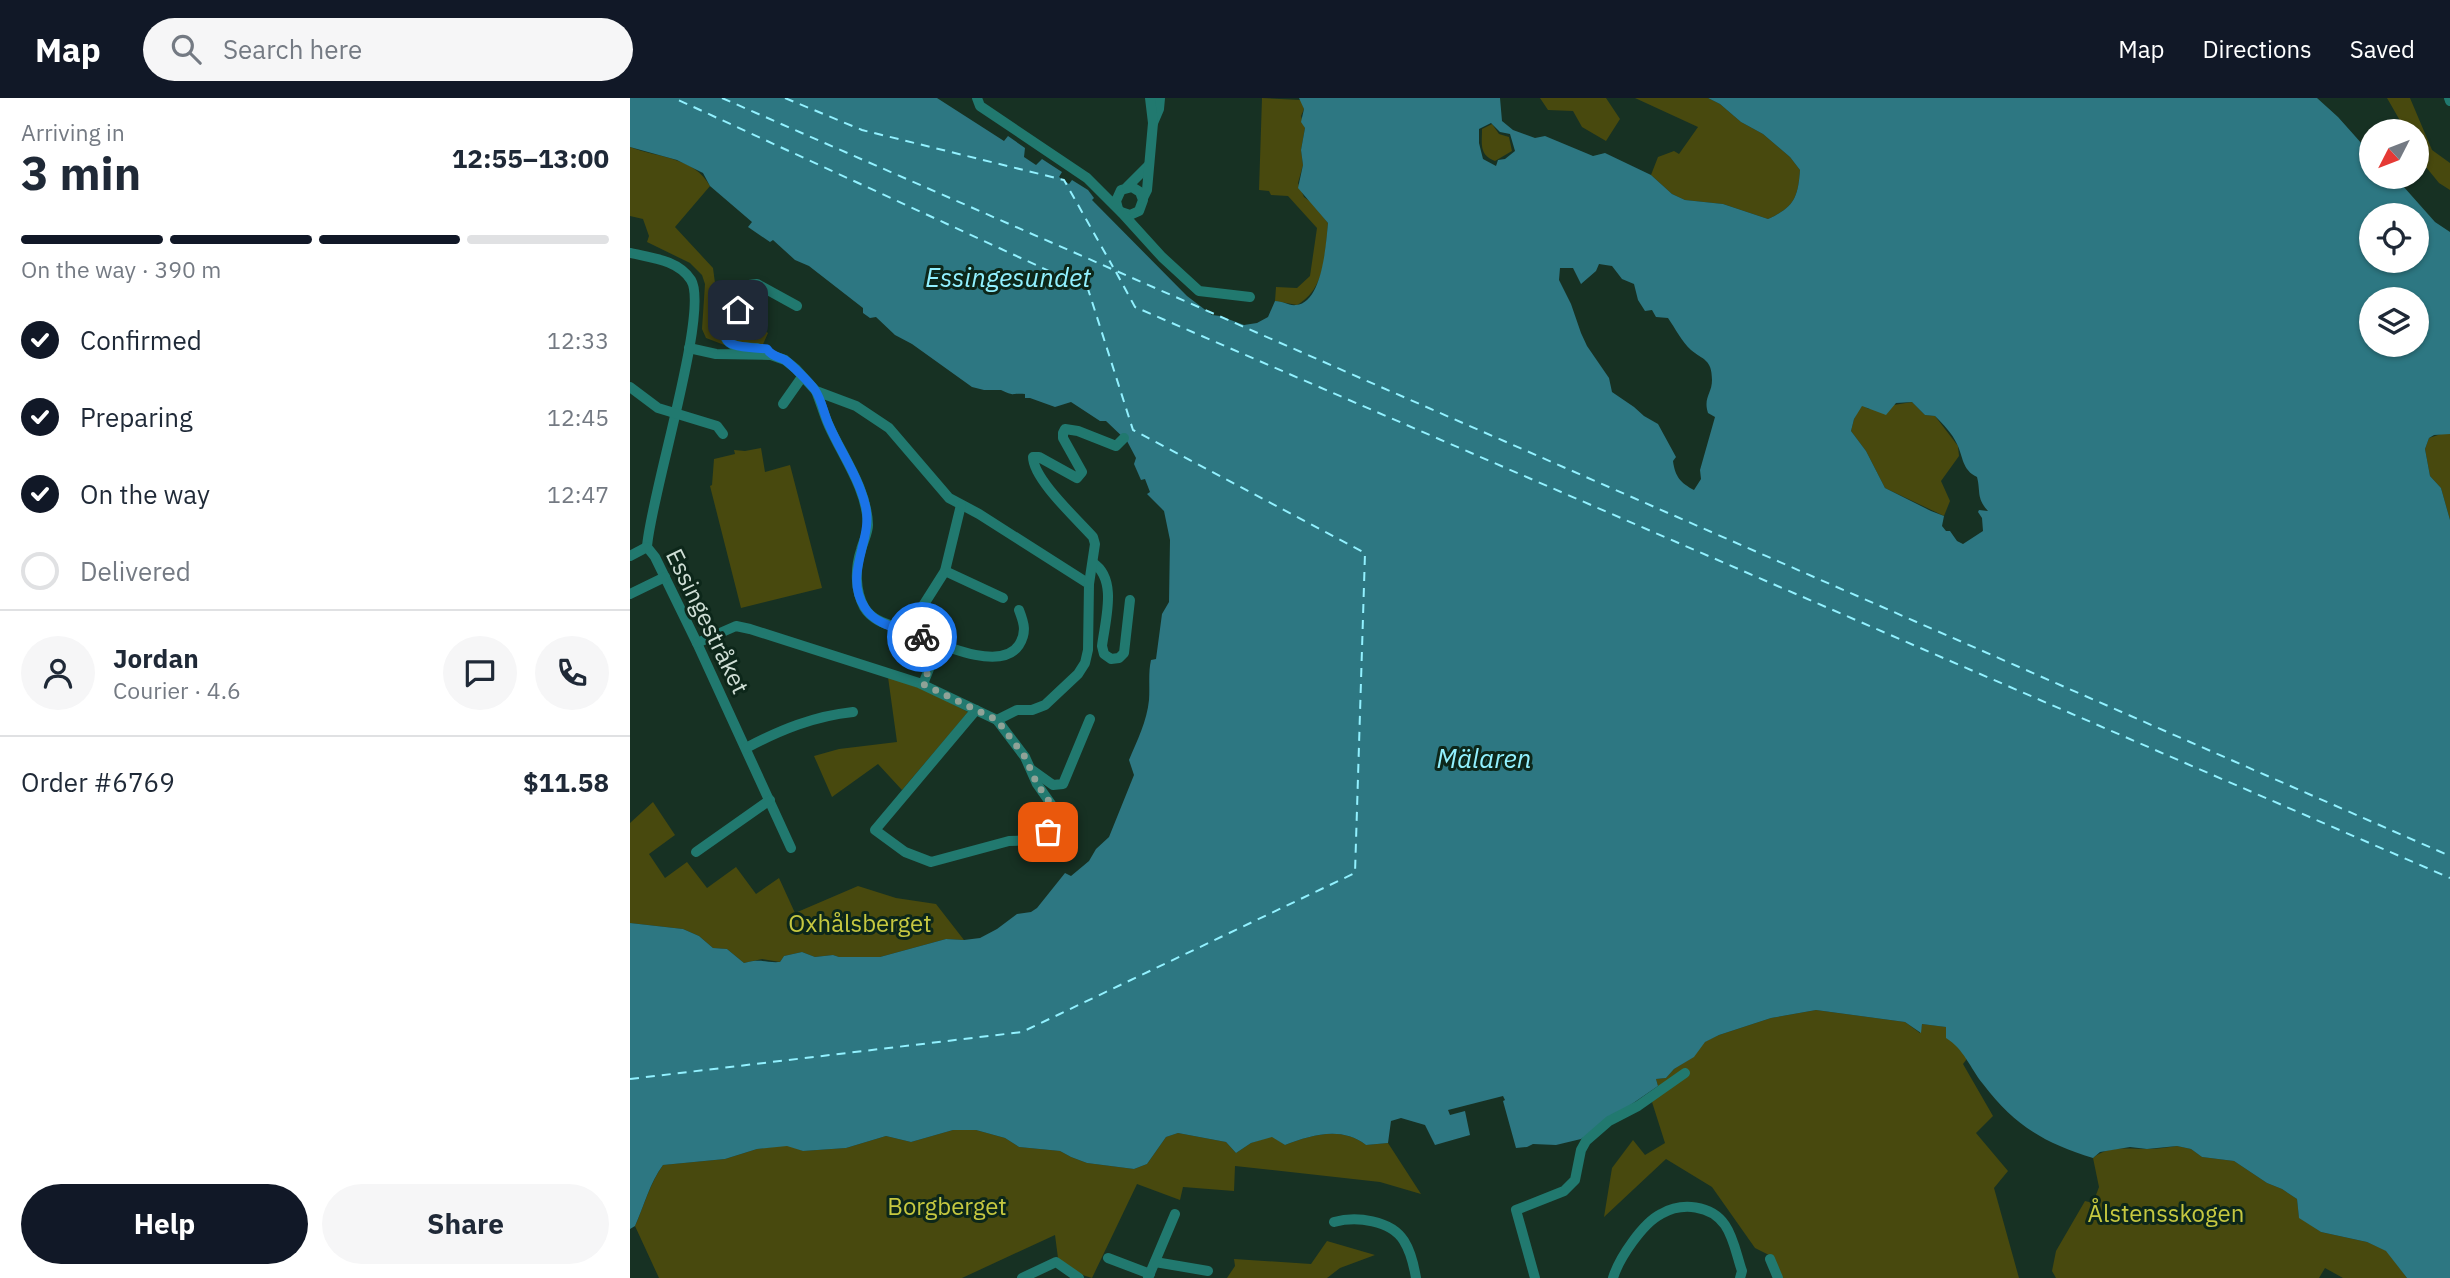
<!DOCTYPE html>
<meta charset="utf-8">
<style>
body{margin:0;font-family:"IBM Plex Sans",sans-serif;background:#f6f6f7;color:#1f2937;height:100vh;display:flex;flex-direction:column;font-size:26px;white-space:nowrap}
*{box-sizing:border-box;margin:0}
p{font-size:23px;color:#747a83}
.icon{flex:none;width:38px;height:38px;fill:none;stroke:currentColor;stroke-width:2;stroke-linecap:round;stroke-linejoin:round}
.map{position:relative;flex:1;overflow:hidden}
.side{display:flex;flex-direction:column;background:#fff;width:630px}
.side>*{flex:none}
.needle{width:46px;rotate:228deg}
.controls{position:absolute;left:1729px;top:21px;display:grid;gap:14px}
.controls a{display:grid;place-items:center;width:70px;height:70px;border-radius:50%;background:#fff;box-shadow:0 2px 5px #0004;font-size:35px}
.pin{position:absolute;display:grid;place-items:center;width:60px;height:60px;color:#fff;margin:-30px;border-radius:14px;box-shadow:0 4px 10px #0006}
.courier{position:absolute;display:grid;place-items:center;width:70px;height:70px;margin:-35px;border:5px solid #1a73e8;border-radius:50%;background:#fff;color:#222;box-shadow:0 2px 9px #0007}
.summary em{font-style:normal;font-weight:800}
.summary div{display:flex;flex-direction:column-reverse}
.summary{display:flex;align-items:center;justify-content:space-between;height:119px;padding:0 21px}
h1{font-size:46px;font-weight:800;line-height:52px}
.bar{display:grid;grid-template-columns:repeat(4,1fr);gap:10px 7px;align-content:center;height:84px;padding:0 21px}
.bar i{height:9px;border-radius:5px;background:#e0e1e3}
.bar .current{background:#111827}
.bar p{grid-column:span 4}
.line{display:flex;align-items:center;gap:18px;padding:0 21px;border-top:2px solid #e0e1e3}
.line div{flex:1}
.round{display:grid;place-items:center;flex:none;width:74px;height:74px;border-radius:37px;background:#f6f6f7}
ol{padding:0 21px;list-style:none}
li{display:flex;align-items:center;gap:21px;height:77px}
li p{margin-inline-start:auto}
li .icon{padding:7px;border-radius:50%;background:#111827;color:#fff;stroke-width:4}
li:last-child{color:#747a83}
li i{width:38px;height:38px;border:4px solid #e0e1e3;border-radius:50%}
.action{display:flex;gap:14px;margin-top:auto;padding:14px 21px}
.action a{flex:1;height:80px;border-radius:42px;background:#111827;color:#fff;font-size:28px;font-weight:800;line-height:80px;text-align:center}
.action a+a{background:#f6f6f7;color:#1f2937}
header{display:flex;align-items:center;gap:42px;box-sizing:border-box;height:98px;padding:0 35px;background:#111827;color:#fff}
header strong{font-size:33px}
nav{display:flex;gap:38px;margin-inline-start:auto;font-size:24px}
.search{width:490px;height:63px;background:#f6f6f7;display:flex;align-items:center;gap:18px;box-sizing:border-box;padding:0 24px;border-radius:38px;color:#747a83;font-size:26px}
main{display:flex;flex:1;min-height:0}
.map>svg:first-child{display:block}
.green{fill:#48490e}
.water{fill:#2d7782;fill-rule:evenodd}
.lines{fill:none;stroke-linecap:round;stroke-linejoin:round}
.ferry{stroke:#92f1ff;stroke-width:2;stroke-dasharray:9 7;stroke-linecap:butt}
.minor{stroke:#21796f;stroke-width:10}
.done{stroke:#8fa297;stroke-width:7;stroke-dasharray:0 12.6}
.route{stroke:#1a73e8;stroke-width:9}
.labels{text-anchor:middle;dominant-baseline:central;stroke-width:6;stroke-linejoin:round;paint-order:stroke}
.street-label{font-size:24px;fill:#d0dfd6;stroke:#0d271a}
.park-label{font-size:24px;fill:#c6c840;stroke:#0d271a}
.water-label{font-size:26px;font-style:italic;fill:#92f1ff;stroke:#0d271a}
</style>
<header>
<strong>Map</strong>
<div class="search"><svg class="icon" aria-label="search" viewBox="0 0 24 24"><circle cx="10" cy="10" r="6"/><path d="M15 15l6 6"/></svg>Search here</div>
<nav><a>Map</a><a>Directions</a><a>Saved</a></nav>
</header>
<main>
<section class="side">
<div class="summary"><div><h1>3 min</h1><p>Arriving in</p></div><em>12:55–13:00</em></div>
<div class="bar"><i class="current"></i><i class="current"></i><i class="current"></i><i></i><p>On the way · 390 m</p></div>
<ol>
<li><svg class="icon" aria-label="check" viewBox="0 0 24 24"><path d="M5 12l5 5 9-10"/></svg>Confirmed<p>12:33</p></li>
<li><svg class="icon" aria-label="check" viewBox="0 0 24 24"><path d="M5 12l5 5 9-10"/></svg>Preparing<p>12:45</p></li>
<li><svg class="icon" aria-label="check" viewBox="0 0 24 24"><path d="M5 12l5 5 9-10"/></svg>On the way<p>12:47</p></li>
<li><i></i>Delivered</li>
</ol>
<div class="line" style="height:126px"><a class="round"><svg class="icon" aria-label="person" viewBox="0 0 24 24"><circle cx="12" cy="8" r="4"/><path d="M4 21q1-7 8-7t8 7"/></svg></a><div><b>Jordan</b><p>Courier · 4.6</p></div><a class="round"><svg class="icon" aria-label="chat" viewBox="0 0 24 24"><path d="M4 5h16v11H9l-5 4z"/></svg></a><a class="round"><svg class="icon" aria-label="phone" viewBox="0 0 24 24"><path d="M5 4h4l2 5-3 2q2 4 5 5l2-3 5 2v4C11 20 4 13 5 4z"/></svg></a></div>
<div class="line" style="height:91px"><div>Order #6769</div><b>$11.58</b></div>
<div class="action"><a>Help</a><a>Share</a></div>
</section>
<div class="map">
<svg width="1820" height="1180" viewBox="0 0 1820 1180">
<rect width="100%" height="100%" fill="#173123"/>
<!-- green -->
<g class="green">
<path d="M 632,0 L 671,2 L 674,11 L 671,18 L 675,30 L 671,52 L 673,67 L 668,85 L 674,99 L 681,104 L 698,125 C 695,154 696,191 667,207 L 645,203 L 646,189 L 667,190 L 680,178 L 687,130 L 658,98 L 641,97 L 639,93 L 629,92 Z"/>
<path d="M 910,0 L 976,0 L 990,21 L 976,43 L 952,29 L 943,13 L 918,12 Z"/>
<path d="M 1005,0 L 1078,0 L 1090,6 L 1111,24 L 1133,36 L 1160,59 L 1170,72 C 1168,100 1164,109 1138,121 L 1093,106 L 1055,102 L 1042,96 L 1021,77 L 1028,59 L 1044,53 L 1049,56 L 1068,29 Z"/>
<path d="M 1757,0 L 1780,0 L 1802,52 L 1820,65 L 1820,92 L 1809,85 L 1787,58 L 1787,33 L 1776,33 Z"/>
<path d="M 862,26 L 869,36 L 879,39 L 882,53 L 865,63 C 849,57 852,46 852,31 Z"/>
<path d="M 0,49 C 29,60 64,59 80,88 L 45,129 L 83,170 L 85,185 L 112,214 L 138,235 L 130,253 L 105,251 L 76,240 L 72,231 L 75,186 L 72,177 L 60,165 L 17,144 L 19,138 L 13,121 L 0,118 Z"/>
<path d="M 1282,304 L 1295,317 L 1305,318 L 1328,348 L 1329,358 L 1311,383 L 1320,403 L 1314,418 L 1255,390 L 1236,353 L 1221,333 L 1224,321 L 1231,307 L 1239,311 Z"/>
<path d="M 1814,335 L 1820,336 L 1820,422 L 1811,390 L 1800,378 L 1795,351 L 1799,340 Z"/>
<path d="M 131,350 L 135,374 L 160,367 L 192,490 L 111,510 L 80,388 L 82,387 L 84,361 L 105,356 L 104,352 L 115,353 Z"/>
<path d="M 258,579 L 295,592 L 338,614 L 272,692 L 248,666 L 202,699 L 184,658 L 209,651 L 267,644 Z"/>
<path d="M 23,704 L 45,737 L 19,756 L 35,780 L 57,764 L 77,790 L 106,769 L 126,796 L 149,780 L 165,815 L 228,788 L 266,800 L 306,806 L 334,842 L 316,841 L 250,859 L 209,859 L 203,857 L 185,859 L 172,854 L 154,858 L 150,864 L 132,861 L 114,865 L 97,851 L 83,850 L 69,838 L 53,831 L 0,825 L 0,725 Z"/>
<path d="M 1186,912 L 1275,924 L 1290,935 L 1292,926 L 1317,929 L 1323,944 L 1336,958 L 1336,962 L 1333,966 L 1363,1018 L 1346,1035 L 1378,1073 L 1364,1090 L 1389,1180 L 1151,1180 L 1143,1159 L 1125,1150 L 1082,1089 L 1036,1061 L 974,1119 L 982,1070 L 1003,1042 L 1015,1057 L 1035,1045 L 1022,1004 L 1028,988 L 1026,981 L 1036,980 L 1044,971 L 1063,959 L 1074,944 L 1089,937 L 1141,920 Z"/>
<path d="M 323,1032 L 346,1032 L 375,1040 L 389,1049 L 430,1053 L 441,1059 L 457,1065 L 504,1071 L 517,1066 L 536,1039 L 548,1035 L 596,1044 L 606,1055 L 621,1045 L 642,1038 L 655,1047 C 682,1037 711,1028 736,1047 L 758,1045 L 791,1096 L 750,1084 L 605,1068 L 604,1093 L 553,1089 L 550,1102 L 507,1086 L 462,1180 L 446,1175 L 428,1160 L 425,1137 L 332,1180 L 29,1180 L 5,1128 C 14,1108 20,1085 33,1067 L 95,1061 L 127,1051 L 157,1047 L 173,1053 L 216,1050 L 256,1038 L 281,1044 Z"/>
<path d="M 1547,1048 L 1561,1051 L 1572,1059 L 1604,1063 L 1637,1085 L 1652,1091 L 1667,1101 L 1669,1119 L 1691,1134 L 1737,1144 L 1757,1153 L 1777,1180 L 1713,1180 L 1695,1170 L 1689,1180 L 1426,1180 L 1422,1173 L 1426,1153 L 1455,1103 L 1463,1105 L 1469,1089 L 1463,1060 C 1478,1047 1499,1051 1518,1051 C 1528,1051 1538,1049 1547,1048 Z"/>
<path d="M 697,1143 L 745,1157 L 710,1170 L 697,1180 L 597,1180 L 605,1168 L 604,1161 L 681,1166 Z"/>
</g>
<!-- water -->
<path class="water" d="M 0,0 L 307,0 L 374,43 L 378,38 L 395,50 L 394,59 L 406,67 L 412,61 L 432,74 L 429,79 L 439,86 L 442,82 L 458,92 L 464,100 L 462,102 L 557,198 L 582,217 L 590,218 L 614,227 L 627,225 L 638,219 L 645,203 C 653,203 659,208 666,207 C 693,205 696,144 698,125 L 668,90 L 673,67 L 671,52 L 675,30 L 671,24 L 674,11 L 669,0 L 870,0 L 872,23 L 883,32 L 905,40 L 915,38 L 963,58 L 975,55 L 1021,77 L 1042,96 L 1055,102 L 1093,106 L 1138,121 C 1164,109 1168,100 1170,72 L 1160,59 L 1133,36 L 1111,24 L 1090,6 L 1078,0 L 1687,0 L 1708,19 L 1741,56 L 1741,79 L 1765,79 L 1805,124 L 1820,134 L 1820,336 L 1804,337 L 1799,340 L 1795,351 L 1800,378 L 1811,390 L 1820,422 L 1820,1180 L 1777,1180 L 1756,1153 L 1737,1144 L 1691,1134 L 1669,1120 L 1667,1101 L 1652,1091 L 1637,1085 L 1604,1063 L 1572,1059 L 1561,1051 L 1547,1048 L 1517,1051 L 1500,1049 L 1470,1054 L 1463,1060 C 1414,1045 1384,1027 1353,986 C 1340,970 1334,951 1316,940 L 1316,929 L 1292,926 L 1291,935 L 1275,924 L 1186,912 L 1141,920 L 1089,937 L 1075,944 L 1064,959 L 1044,971 L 1036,980 L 1026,981 L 1028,988 L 951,1041 L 926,1047 L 903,1046 L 897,1049 L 886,1050 L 873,1003 L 875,1002 L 873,998 L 818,1012 L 820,1017 L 835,1013 L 840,1037 L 805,1047 L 795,1027 L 771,1020 L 761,1023 L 758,1045 L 736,1047 C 711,1028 682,1037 655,1047 L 642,1039 L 621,1045 L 606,1055 L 596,1044 L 548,1035 L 536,1039 L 517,1066 L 504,1071 L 457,1065 L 441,1059 L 430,1053 L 389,1049 L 375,1040 L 346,1032 L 323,1032 L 281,1044 L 256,1038 L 216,1050 L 173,1053 L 157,1048 L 127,1051 L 95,1061 L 33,1067 C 20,1084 14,1108 5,1128 L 0,1131 L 0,825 L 53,831 L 69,838 L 83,850 L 97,851 L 114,865 C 131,860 135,865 150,864 L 154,858 L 172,854 L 185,859 L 203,857 L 209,859 L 250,859 L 316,841 L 334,842 L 350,840 L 367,831 L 387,816 L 401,814 L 407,810 L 435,775 L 441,778 L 459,763 L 466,751 L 479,739 L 504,677 L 499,662 C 507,643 517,623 519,602 C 520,588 518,575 521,562 L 526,561 L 532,516 L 539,504 L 540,442 L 534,413 L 517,396 L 520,394 L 515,381 L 511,382 L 504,366 L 506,360 L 497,343 L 476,323 L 470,323 L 441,304 L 425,309 L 400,300 L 395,300 L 395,296 C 379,295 387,299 371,292 L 354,292 L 342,289 L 282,246 L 265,237 L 246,219 L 240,220 L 233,215 L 233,210 L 179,168 L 165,162 L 143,142 L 140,144 L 118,129 L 122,124 L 80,88 L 73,75 L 47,62 L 0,49 ZM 861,25 L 870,34 L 880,36 L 885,53 L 875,61 L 868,62 L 866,68 L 853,61 L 849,45 L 849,31 ZM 1741,117 L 1787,117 L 1787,163 L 1741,163 ZM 969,166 L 982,168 L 992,181 L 1004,186 L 1008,202 L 1015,213 L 1022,212 L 1026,219 L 1038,220 C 1045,230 1052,244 1061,252 C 1073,262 1082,261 1082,282 C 1082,296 1073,299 1078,315 L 1085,319 L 1070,372 L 1071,381 L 1064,392 C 1051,385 1045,379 1043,363 L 1046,359 L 1028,326 L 1014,318 L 1004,309 L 982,294 L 979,280 L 957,248 L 951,235 L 941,206 L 929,182 L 930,170 L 943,170 L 951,186 L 966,173 ZM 1741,201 L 1787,201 L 1787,247 L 1741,247 ZM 1282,304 L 1295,317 L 1305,318 C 1313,326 1322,335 1327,346 C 1333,358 1332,372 1347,379 C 1351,395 1346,399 1358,413 L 1349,412 L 1348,414 L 1352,420 L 1353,433 L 1333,446 L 1327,443 L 1320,433 L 1316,433 L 1312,428 L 1314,418 L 1301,413 L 1255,390 L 1236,353 L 1221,333 L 1224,321 L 1232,308 L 1256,317 L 1266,305 Z"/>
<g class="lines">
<!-- ferry -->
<g class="ferry">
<path d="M 92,0 L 1820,758"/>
<path d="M 155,0 L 232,32 L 434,82 L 483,169"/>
<path d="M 486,174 L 505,209 L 1820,780"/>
<path d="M 0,981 L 392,934 L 725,775 L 735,455 L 503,332 L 458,191 L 44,0"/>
</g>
<!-- minor -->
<g class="minor">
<path d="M 347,0 L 350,8 L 457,80 L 491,114 L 500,117 L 509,113 L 513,102 L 510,94 L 502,89 L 491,92 L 486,103 L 488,111"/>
<path d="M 1819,0 L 1820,3"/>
<path d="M 523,25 L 529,11 L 530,0"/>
<path d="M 497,89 L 519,67"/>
<path d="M 513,100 L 517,92 L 523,25 L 520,0"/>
<path d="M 492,115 L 532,159 L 569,193 L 620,199"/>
<path d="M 0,155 C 22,160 48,162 61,182 C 80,212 20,400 17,449 L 25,459 L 67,545 L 161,750"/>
<path d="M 59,250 L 86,256 L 141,257 L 155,262 L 166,271 L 186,293 L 226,308 L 259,330 L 319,400 L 349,416 L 459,486 L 458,552 L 455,565 L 448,576 L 415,607 L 402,612 L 387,612 L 367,622 L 289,585 L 120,531 L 106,528 L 67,545"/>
<path d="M 127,250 C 115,249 101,251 95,239 L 119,187 L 127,186 L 167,208"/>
<path d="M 0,289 L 28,310 L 87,328 L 93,336"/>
<path d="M 186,293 C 191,305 194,317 199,328 C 213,359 237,391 238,427 C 238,435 233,444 231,452 C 225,470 225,492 234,509 C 244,526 264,527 280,534 C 304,543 370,576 389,547 C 397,534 394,525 389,512"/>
<path d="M 153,306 L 172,279"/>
<path d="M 0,458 L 17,449"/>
<path d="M 463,465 C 488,481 475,523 472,548 L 474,556 L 481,561 L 489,560 L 494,555 L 500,502"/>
<path d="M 315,473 L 373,500"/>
<path d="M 459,486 L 465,446 L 463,439 C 448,422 403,381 403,359 L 409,359 L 447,380 L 452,374 L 433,340 L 433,335 L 435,331 L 448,333 L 486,348 L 494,340"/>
<path d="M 0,496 L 35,479"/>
<path d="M 277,533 L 315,473 L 331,407"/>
<path d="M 293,586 L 309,546"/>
<path d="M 346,612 L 245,732 L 275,754 L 301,764 L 379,743 L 404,742 L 418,734 L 422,726 L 424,714 L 421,706 L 407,686 L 395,659 L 367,622"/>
<path d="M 116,650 C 150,632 184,618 223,614"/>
<path d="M 402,672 L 423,687 L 433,686 L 460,621"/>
<path d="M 66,754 L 140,702"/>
<path d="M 704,1124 C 726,1118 761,1122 774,1143 C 781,1154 784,1168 786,1180"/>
<path d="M 478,1160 L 520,1176"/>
<path d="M 1140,1161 L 1148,1180"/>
<path d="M 525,1164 L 578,1173"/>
<path d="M 392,1180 L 426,1164 L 449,1180"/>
<path d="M 518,1180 L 545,1116"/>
<path d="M 905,1180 L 886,1112 L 934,1093 L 945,1082 L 951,1052 L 956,1043 L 979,1023 L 1008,1008 L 1055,975"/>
<path d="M 983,1180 C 989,1160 1013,1125 1031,1116 C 1052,1104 1081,1107 1095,1127 C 1104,1140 1107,1159 1112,1173 L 1110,1180"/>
</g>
</g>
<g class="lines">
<!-- done -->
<path class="done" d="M 292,539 L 309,546 L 293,586 L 367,622 L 395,659 L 407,686 L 421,706 L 424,714 L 422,726 L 418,734"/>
<!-- route -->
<path class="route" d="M 108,212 C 104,219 99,226 97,233 C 88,252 127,249 137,251 C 142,259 148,258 155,262 C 162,267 180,285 185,292 C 192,302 194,317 199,327 C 210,353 228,378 235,406 C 245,441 212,475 235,510 C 246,528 273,531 292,539"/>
</g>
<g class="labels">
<!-- street labels -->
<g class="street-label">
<text transform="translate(78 523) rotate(64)">Essingestråket</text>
</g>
<!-- park labels -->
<g class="park-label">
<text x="230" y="825">Oxhålsberget</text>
<text x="317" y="1108">Borgberget</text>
<text x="1536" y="1115">Ålstensskogen</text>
</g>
<!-- water labels -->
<g class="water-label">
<text x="378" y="179">Essingesundet</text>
<text x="854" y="660">Mälaren</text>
</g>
</g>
</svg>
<div class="controls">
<a><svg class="needle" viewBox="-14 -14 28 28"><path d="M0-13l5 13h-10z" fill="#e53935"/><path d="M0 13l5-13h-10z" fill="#747a83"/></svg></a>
<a><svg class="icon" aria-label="locate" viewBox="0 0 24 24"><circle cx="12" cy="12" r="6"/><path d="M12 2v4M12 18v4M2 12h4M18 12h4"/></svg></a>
<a><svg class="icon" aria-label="layers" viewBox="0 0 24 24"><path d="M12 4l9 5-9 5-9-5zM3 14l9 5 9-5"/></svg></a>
</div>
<div class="pin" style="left:418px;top:734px;background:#ea580c"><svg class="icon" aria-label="bag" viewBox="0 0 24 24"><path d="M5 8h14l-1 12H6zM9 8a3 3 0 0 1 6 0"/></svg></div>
<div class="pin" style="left:108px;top:212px;background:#1f2937"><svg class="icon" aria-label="home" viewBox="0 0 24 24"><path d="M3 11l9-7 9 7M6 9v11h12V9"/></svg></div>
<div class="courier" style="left:292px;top:539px"><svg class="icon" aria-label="bike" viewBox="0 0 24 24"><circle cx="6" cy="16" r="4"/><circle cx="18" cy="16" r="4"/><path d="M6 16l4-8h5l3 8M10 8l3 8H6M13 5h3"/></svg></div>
</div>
</main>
